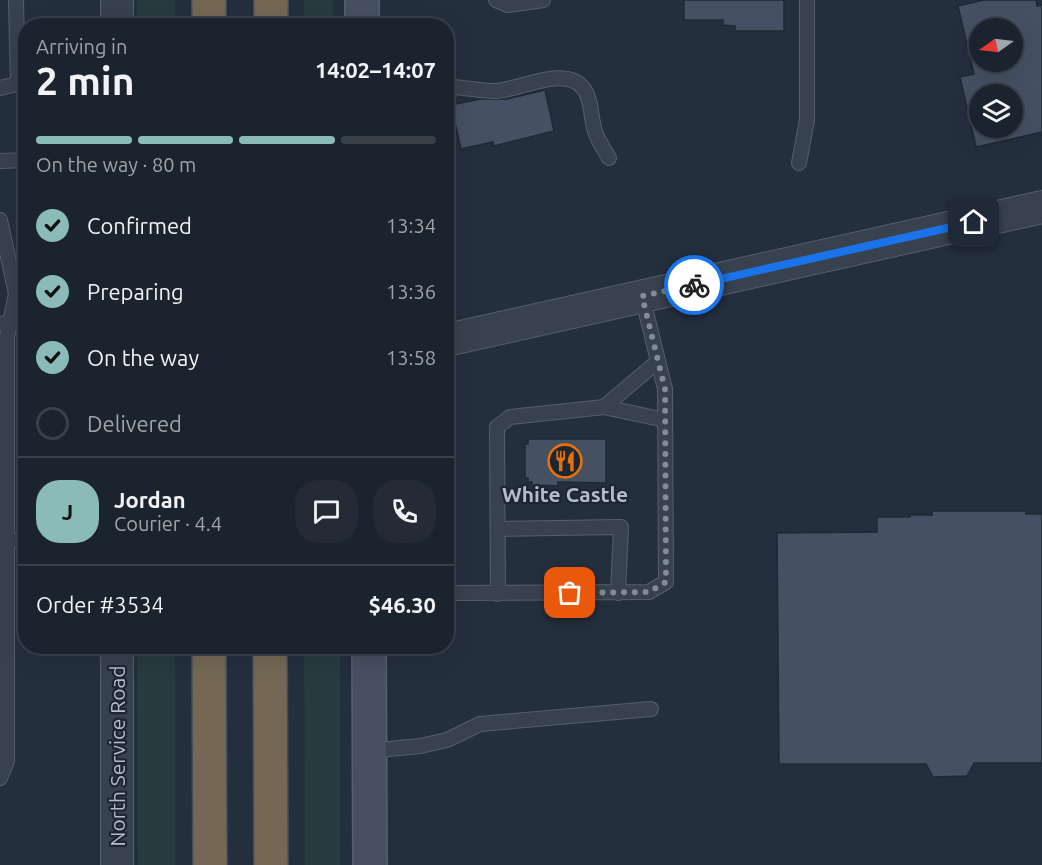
<!DOCTYPE html>
<meta charset="utf-8">
<style>
body{margin:0;font-family:Ubuntu,sans-serif;background:#242b36;color:#f1f3f6;height:100vh;display:flex;flex-direction:column;font-size:22px;white-space:nowrap}
*{box-sizing:border-box;margin:0}
p{font-size:20px;color:#a0a4aa}
.icon{flex:none;width:33px;height:33px;fill:none;stroke:currentColor;stroke-width:2;stroke-linecap:round;stroke-linejoin:round}
.map{position:relative;flex:1;overflow:hidden}
.details{position:absolute;left:18px;top:18px;width:436px;height:636px;display:flex;flex-direction:column;background:#1b232e;border-radius:24px;box-shadow:0 6px 24px #0002,0 0 0 2px #39404a}
.details>*{flex:none}
.needle{width:39px;rotate:256deg}
.fabs{position:absolute;left:969px;top:18px;display:grid;gap:12px}
.fabs a{display:grid;place-items:center;width:54px;height:54px;border-radius:50%;background:#1b232e;box-shadow:0 6px 24px #0002,0 0 0 2px #39404a;font-size:30px}
.pin{position:absolute;display:grid;place-items:center;width:51px;height:51px;color:#fff;margin:-26px;border-radius:12px;box-shadow:0 3px 9px #0006}
.courier{position:absolute;display:grid;place-items:center;width:60px;height:60px;margin:-30px;border:4px solid #1a73e8;border-radius:50%;background:#fff;color:#222;box-shadow:0 2px 8px #0007}
.overview em{font-style:normal;font-weight:700}
.overview div{display:flex;flex-direction:column-reverse}
.overview{display:flex;align-items:center;justify-content:space-between;height:102px;padding:0 18px}
h1{font-size:39px;font-weight:700;line-height:45px}
.bar{display:grid;grid-template-columns:repeat(4,1fr);gap:9px 6px;align-content:center;height:72px;padding:0 18px}
.bar i{height:8px;border-radius:4px;background:#39404a}
.bar .active{background:#8bbbb9}
.bar p{grid-column:span 4}
.line{display:flex;align-items:center;gap:15px;padding:0 18px;border-top:2px solid #39404a}
.line div{flex:1}
.round{display:grid;place-items:center;flex:none;width:63px;height:63px;border-radius:24px;background:#242b36}
ol{padding:0 18px;list-style:none}
li{display:flex;align-items:center;gap:18px;height:66px}
li p{margin-inline-start:auto}
li .icon{padding:6px;border-radius:50%;background:#8bbbb9;color:#111;stroke-width:4}
li:last-child{color:#a0a4aa}
li i{width:33px;height:33px;border:3px solid #39404a;border-radius:50%}
.map>svg:first-child{display:block}
.green{fill:#263c3f}
.building{fill:#455162;stroke:#1f2835;stroke-width:1.5;fill-rule:evenodd}
.lines{fill:none;stroke-linecap:round;stroke-linejoin:round}
.service-casing{stroke:#565f6c;stroke-width:16}
.tertiary-casing{stroke:#565f6c;stroke-width:34}
.secondary-casing{stroke:#565f6c;stroke-width:36}
.motorway-casing{stroke:#434c59;stroke-width:36}
.service{stroke:#38414e;stroke-width:14}
.tertiary{stroke:#38414e;stroke-width:32}
.secondary{stroke:#465061;stroke-width:33}
.motorway{stroke:#746855;stroke-width:33}
.done{stroke:#828b98;stroke-width:6;stroke-dasharray:0 10.8}
.route{stroke:#1a73e8;stroke-width:8}
.labels{text-anchor:middle;dominant-baseline:central;stroke-width:4.5;stroke-linejoin:round;paint-order:stroke}
.poi-label{font-size:21px;font-weight:bold;fill:#b4bcc9;stroke:#1d2633}
.street-label{font-size:21px;fill:#b4bcc9;stroke:#1d2633}
</style>
<div class="map">
<svg width="1042" height="865" viewBox="0 0 1042 865">
<rect width="100%" height="100%" fill="#242f3e"/>
<!-- green -->
<g class="green">
<rect x="137" y="0" width="38" height="25"/>
<rect x="304" y="0" width="29" height="25"/>
<path d="M 137,647 L 175,647 L 175,865 L 138,865 Z"/>
<path d="M 304,647 L 340,647 L 340,865 L 305,865 Z"/>
</g>
<!-- building -->
<g class="building">
<path d="M 684,0 L 784,0 L 784,31 L 735,31 L 735,26 L 723,25 L 723,20 L 684,20 Z"/>
<path d="M 984,0 L 1036,0 L 1037,6 L 1042,5 L 1042,132 L 976,147 L 960,77 L 974,74 L 958,6 ZM 980,28 L 1012,28 L 1012,62 L 980,62 ZM 980,94 L 1012,94 L 1012,128 L 980,128 Z"/>
<path d="M 545,90 L 554,131 L 494,146 L 493,142 L 461,149 L 451,105 L 480,99 L 507,99 Z"/>
<path d="M 528,439 L 606,439 L 606,483 L 558,482 L 558,486 L 532,485 L 532,482 L 528,482 L 528,478 L 525,478 L 525,444 L 528,444 Z"/>
<path d="M 932,511 L 1026,511 L 1026,514 L 1042,514 L 1042,763 L 974,763 L 967,776 L 933,777 L 926,764 L 779,764 L 777,533 L 877,532 L 877,517 L 910,517 L 910,515 L 932,515 Z"/>
</g>
<g class="lines">
<defs>
<g id="service">
<path d="M 16,0 L 18,84"/>
<path d="M 496,0 L 508,5 L 543,0"/>
<path d="M 454,87 C 468,88 482,91 496,91 C 520,90 566,64 584,89 C 593,102 590,120 596,134 C 599,142 605,151 609,158"/>
<path d="M 0,88 L 26,82"/>
<path d="M 0,161 L 26,160"/>
<path d="M 799,163 L 807,120 L 807,0"/>
<path d="M 0,220 L 16,294 L 7,337 L 7,761 L 0,778"/>
<path d="M 0,324 L 26,320"/>
<path d="M 604,407 L 665,420"/>
<path d="M 498,529 L 621,527 L 618,593"/>
<path d="M 0,540 L 26,541"/>
<path d="M 447,593 L 649,592 L 666,582 L 665,389 L 642,296"/>
<path d="M 498,594 L 497,427 L 510,417 L 604,407 L 657,362"/>
<path d="M 369,751 L 420,746 L 447,740 L 480,724 L 651,709"/>
</g>
<g id="tertiary">
<path d="M 117,26 L 117,0"/>
<path d="M 447,340 L 1042,207"/>
<path d="M 117,865 L 117,646"/>
</g>
<g id="secondary">
<path d="M 362,0 L 362,26"/>
<path d="M 369,646 L 370,865"/>
</g>
<g id="motorway">
<path d="M 209,0 L 209,26"/>
<path d="M 271,0 L 271,26"/>
<path d="M 209,646 L 210,865"/>
<path d="M 270,646 L 271,865"/>
</g>
</defs>
<!-- service casing -->
<use href="#service" class="service-casing"/>
<!-- tertiary casing -->
<use href="#tertiary" class="tertiary-casing"/>
<!-- secondary casing -->
<use href="#secondary" class="secondary-casing"/>
<!-- motorway casing -->
<use href="#motorway" class="motorway-casing"/>
<!-- service -->
<use href="#service" class="service"/>
<!-- tertiary -->
<use href="#tertiary" class="tertiary"/>
<!-- secondary -->
<use href="#secondary" class="secondary"/>
<!-- motorway -->
<use href="#motorway" class="motorway"/>
</g>
<g class="lines">
<!-- done -->
<path class="done" d="M 570,593 L 649,592 L 666,582 L 665,389 L 642,296 L 694,285"/>
<!-- route -->
<path class="route" d="M 694,285 L 974,222"/>
</g>
<!-- icons -->
<defs>
<symbol id="restaurant-ring" viewBox="-11 -11 22 22"><circle r="9.5" fill="#1d2633" stroke="#e8710a" stroke-width="1.5"/><path d="M-5-6h1v4h1v-4h1v4h1v-4h1v5L-1.5 .5V6h-2V.5L-5-1ZM5-6V6H3V1.5H1.5Q1.5-4 5-6Z" fill="#e8710a"/></symbol>
</defs>
<g fill-rule="evenodd">
<use href="#restaurant-ring" x="546" y="442" width="38" height="38"/>
</g>
<g class="labels">
<!-- poi labels -->
<g class="poi-label">
<text x="565" y="494">White Castle</text>
</g>
<!-- street labels -->
<g class="street-label">
<text transform="translate(117 756) rotate(-90)">North Service Road</text>
</g>
</g>
</svg>
<div class="fabs">
<a><svg class="needle" viewBox="-14 -14 28 28"><path d="M0-13l5 13h-10z" fill="#e53935"/><path d="M0 13l5-13h-10z" fill="#a0a4aa"/></svg></a>
<a><svg class="icon" aria-label="layers" viewBox="0 0 24 24"><path d="M12 4l9 5-9 5-9-5zM3 14l9 5 9-5"/></svg></a>
</div>
<div class="pin" style="left:570px;top:593px;background:#ea580c"><svg class="icon" aria-label="bag" viewBox="0 0 24 24"><path d="M5 8h14l-1 12H6zM9 8a3 3 0 0 1 6 0"/></svg></div>
<div class="pin" style="left:974px;top:222px;background:#1f2937"><svg class="icon" aria-label="home" viewBox="0 0 24 24"><path d="M3 11l9-7 9 7M6 9v11h12V9"/></svg></div>
<div class="courier" style="left:694px;top:285px"><svg class="icon" aria-label="bike" viewBox="0 0 24 24"><circle cx="6" cy="16" r="4"/><circle cx="18" cy="16" r="4"/><path d="M6 16l4-8h5l3 8M10 8l3 8H6M13 5h3"/></svg></div>
<section class="details">
<div class="overview"><div><h1>2 min</h1><p>Arriving in</p></div><em>14:02–14:07</em></div>
<div class="bar"><i class="active"></i><i class="active"></i><i class="active"></i><i></i><p>On the way · 80 m</p></div>
<ol>
<li><svg class="icon" aria-label="check" viewBox="0 0 24 24"><path d="M5 12l5 5 9-10"/></svg>Confirmed<p>13:34</p></li>
<li><svg class="icon" aria-label="check" viewBox="0 0 24 24"><path d="M5 12l5 5 9-10"/></svg>Preparing<p>13:36</p></li>
<li><svg class="icon" aria-label="check" viewBox="0 0 24 24"><path d="M5 12l5 5 9-10"/></svg>On the way<p>13:58</p></li>
<li><i></i>Delivered</li>
</ol>
<div class="line" style="height:108px"><b class="round" style="background:#8bbbb9;color:#111">J</b><div><b>Jordan</b><p>Courier · 4.4</p></div><a class="round"><svg class="icon" aria-label="chat" viewBox="0 0 24 24"><path d="M4 5h16v11H9l-5 4z"/></svg></a><a class="round"><svg class="icon" aria-label="phone" viewBox="0 0 24 24"><path d="M5 4h4l2 5-3 2q2 4 5 5l2-3 5 2v4C11 20 4 13 5 4z"/></svg></a></div>
<div class="line" style="height:78px"><div>Order #3534</div><b>$46.30</b></div>
</section>
</div>
